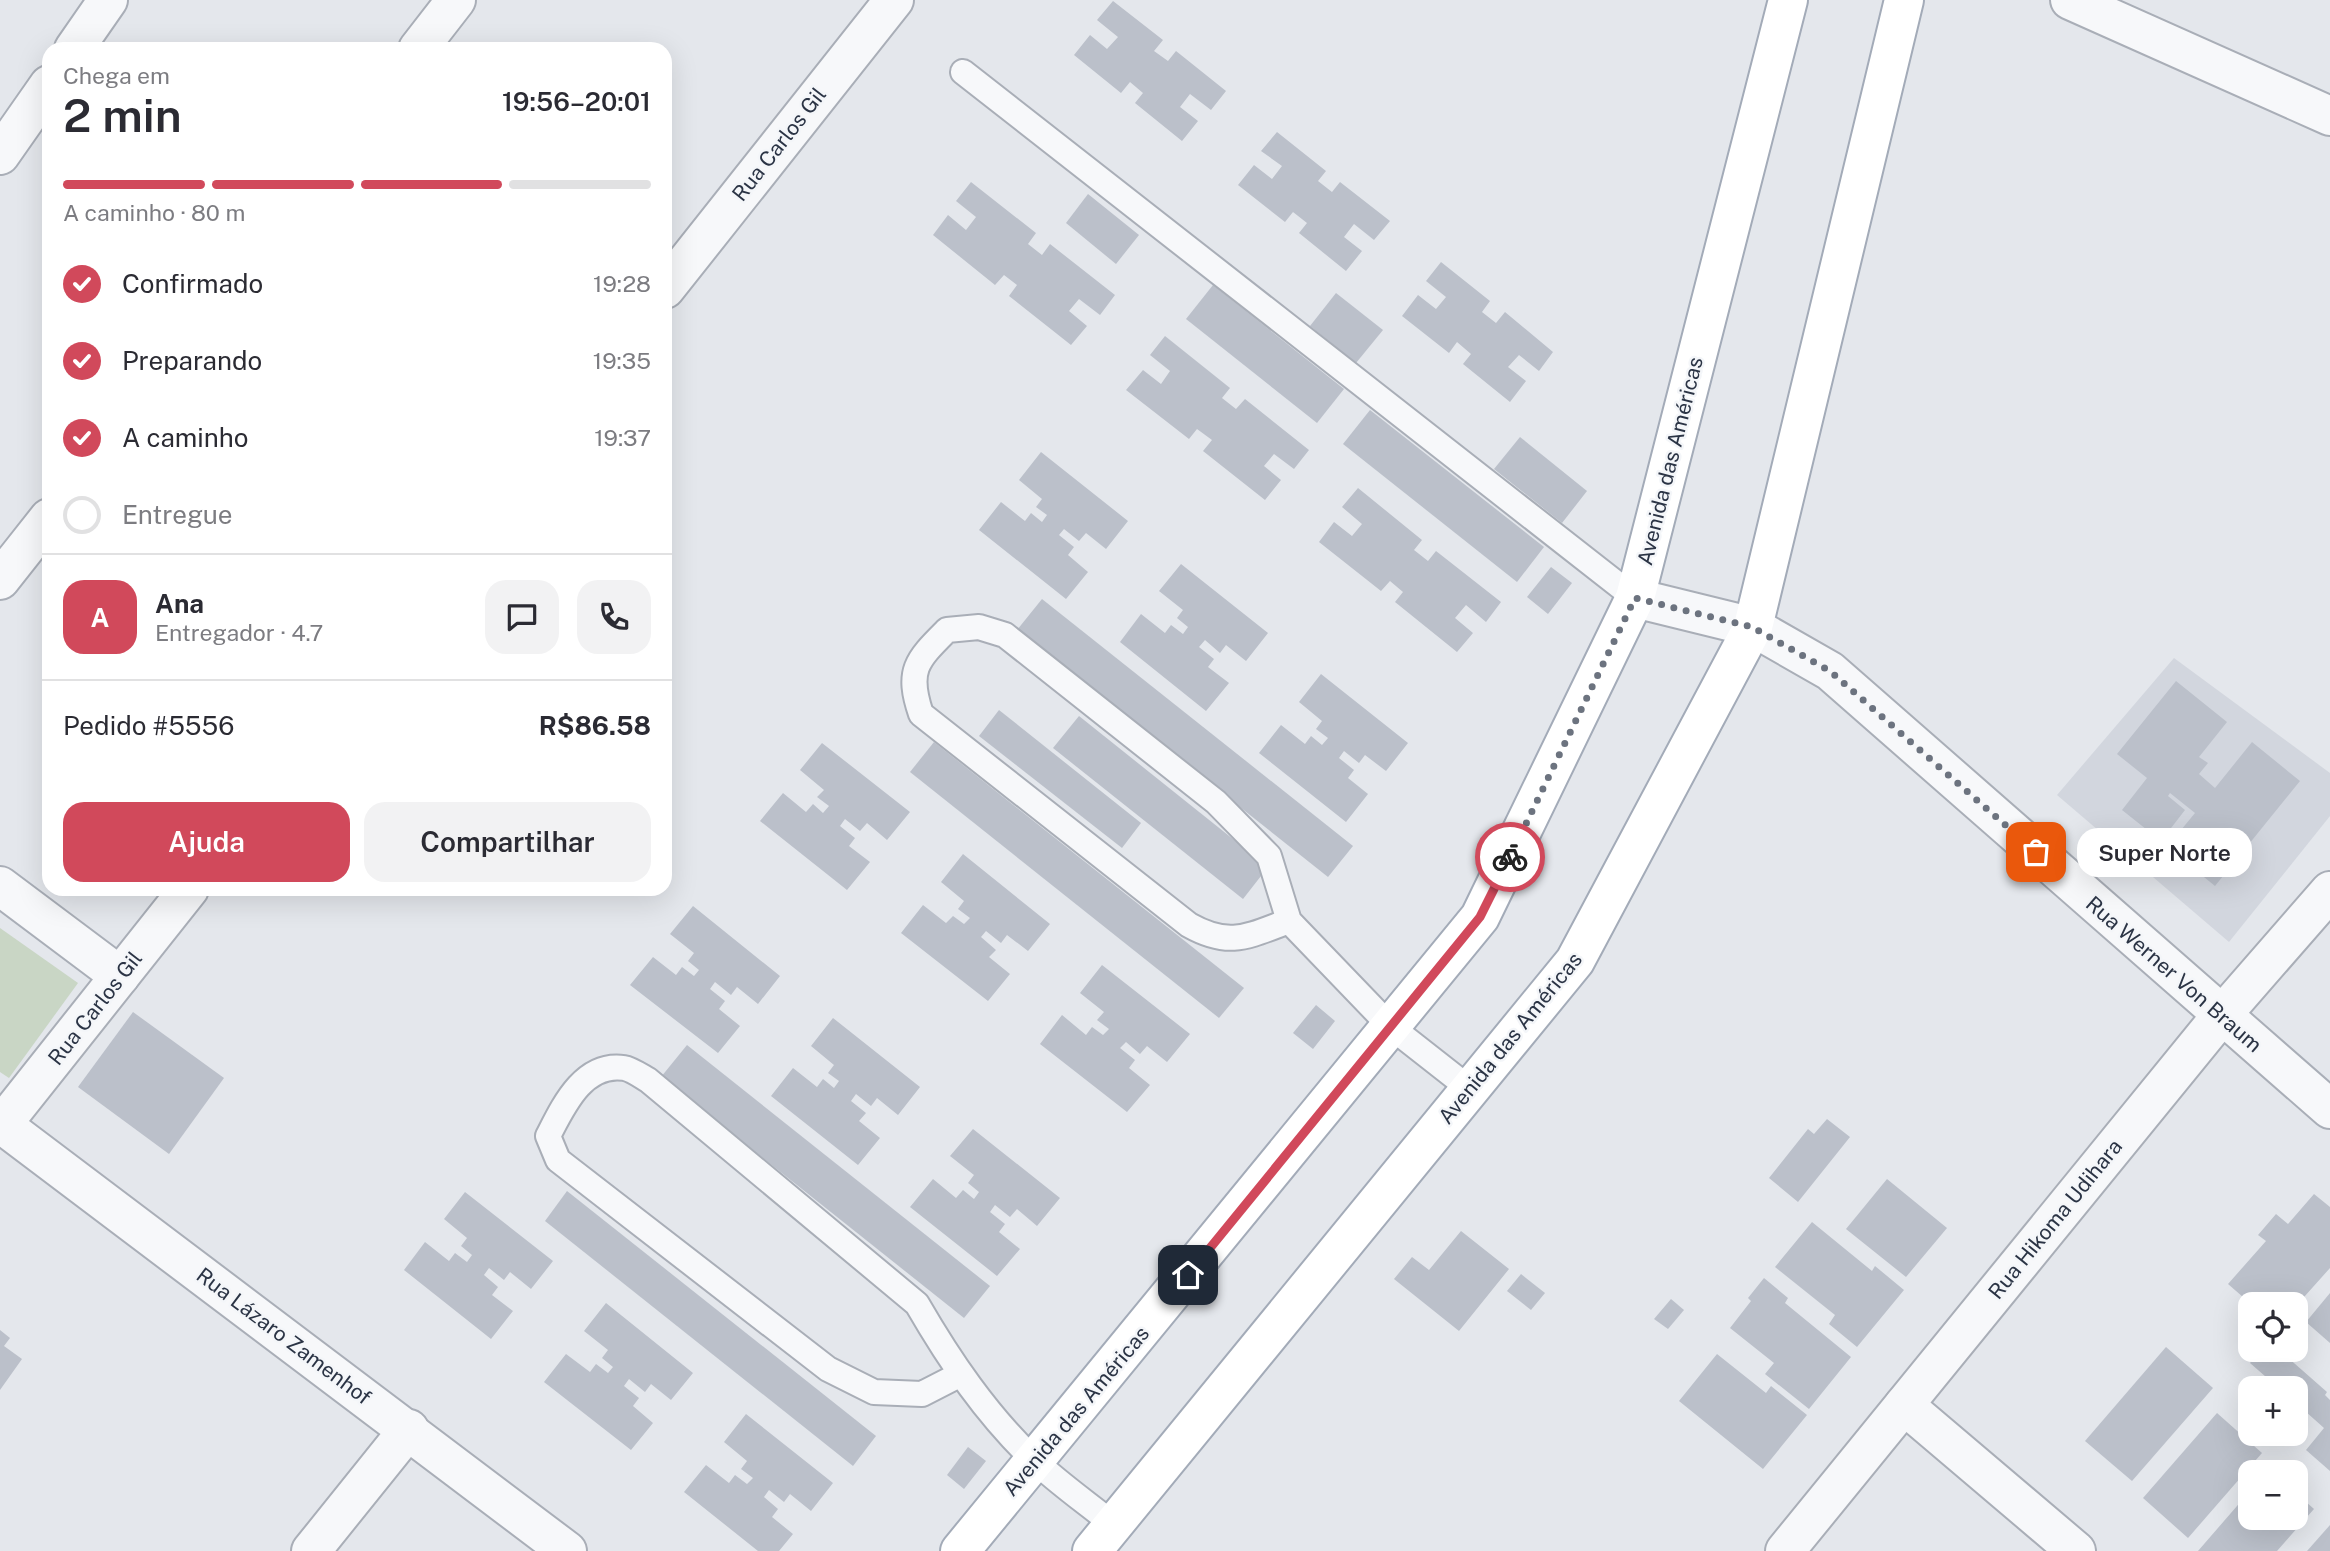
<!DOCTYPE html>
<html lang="pt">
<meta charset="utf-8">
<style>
body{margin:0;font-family:"Public Sans",sans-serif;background:#f2f2f3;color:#2b2b33;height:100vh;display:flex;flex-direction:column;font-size:26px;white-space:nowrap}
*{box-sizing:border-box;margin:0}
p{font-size:23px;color:#7c7c81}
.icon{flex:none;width:38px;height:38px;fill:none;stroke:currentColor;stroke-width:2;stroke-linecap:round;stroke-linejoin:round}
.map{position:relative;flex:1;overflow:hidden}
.details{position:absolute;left:42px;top:42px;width:630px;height:854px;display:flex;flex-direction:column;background:#fff;border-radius:21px;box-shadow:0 7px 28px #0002}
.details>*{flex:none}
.tools{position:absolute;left:2238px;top:1292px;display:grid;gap:14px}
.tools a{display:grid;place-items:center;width:70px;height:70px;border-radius:14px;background:#fff;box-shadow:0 7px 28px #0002;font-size:35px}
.pin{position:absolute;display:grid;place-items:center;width:60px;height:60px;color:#fff;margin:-30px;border-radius:14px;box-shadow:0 4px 10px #0006}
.courier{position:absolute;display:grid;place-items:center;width:70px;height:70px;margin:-35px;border:5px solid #d1495b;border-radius:50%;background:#fff;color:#222;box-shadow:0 2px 9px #0007}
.bubble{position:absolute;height:49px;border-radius:21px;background:#fff;box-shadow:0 7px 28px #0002;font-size:23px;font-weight:600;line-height:49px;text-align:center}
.summary em{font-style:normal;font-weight:600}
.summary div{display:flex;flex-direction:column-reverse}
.summary{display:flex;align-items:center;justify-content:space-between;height:119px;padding:0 21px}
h1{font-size:46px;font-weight:600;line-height:52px}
.bar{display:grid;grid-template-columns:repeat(4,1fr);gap:10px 7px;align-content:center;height:84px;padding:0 21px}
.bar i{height:9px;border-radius:5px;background:#e1e1e2}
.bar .current{background:#d1495b}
.bar p{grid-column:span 4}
.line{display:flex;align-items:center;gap:18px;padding:0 21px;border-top:2px solid #e1e1e2}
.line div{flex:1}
.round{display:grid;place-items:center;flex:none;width:74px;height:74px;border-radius:21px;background:#f2f2f3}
ol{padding:0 21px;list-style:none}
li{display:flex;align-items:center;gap:21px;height:77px}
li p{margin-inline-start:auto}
li .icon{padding:7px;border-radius:50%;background:#d1495b;color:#fff;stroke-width:4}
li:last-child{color:#7c7c81}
li i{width:38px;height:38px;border:4px solid #e1e1e2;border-radius:50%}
.button{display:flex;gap:14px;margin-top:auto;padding:14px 21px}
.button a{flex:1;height:80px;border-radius:21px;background:#d1495b;color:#fff;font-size:28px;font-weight:600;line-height:80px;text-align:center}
.button a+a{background:#f2f2f3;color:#2b2b33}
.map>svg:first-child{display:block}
.built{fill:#d2d6de}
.green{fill:#c9d6c5}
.building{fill:#bbc0ca}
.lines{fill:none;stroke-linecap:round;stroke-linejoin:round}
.service-casing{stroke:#a9aeb7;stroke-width:28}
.minor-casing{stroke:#a9aeb7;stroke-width:42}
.tertiary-casing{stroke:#a9aeb7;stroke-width:42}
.primary-casing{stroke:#a3abb8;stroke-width:42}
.service{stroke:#f7f8fa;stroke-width:24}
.minor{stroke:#f7f8fa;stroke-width:38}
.tertiary{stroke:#f7f8fa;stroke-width:38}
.primary{stroke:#fff;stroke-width:38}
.done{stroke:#6c737f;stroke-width:7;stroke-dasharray:0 12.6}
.route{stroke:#d1495b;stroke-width:9}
.labels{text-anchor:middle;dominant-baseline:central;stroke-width:5;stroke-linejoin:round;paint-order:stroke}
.street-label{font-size:21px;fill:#2b3445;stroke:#f4f6f9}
</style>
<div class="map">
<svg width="2330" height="1551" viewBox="0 0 2330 1551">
<rect width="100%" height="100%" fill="#e4e7ec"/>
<!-- built -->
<path class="built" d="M 2174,658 L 2330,773 L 2330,816 L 2229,942 L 2057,795 Z"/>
<!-- green -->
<path class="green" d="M 0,928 L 78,983 L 9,1078 L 0,1072 Z"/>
<!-- building -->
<g class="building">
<path d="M 1113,1 L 1163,40 L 1154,51 L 1168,61 L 1176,51 L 1226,91 L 1211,110 L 1190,94 L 1180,107 L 1198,121 L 1182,141 L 1135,103 L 1143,93 L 1130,82 L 1121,93 L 1074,55 L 1090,35 L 1107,49 L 1118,37 L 1097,20 Z"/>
<path d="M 1277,132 L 1326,171 L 1318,181 L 1332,192 L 1340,182 L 1390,221 L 1374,240 L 1354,224 L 1344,237 L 1362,251 L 1346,271 L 1299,233 L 1307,223 L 1293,212 L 1285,222 L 1238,185 L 1254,165 L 1272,179 L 1282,166 L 1261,151 Z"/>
<path d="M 971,182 L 1036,233 L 1028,244 L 1042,255 L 1050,244 L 1115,295 L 1100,315 L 1079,299 L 1069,311 L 1087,326 L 1071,345 L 1009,296 L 1017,285 L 1004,275 L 995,285 L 933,235 L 948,215 L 966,230 L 976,217 L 956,201 Z"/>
<path d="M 1088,194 L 1139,235 L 1116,264 L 1066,223 Z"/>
<path d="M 1441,262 L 1490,301 L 1482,312 L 1496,323 L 1505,312 L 1553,352 L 1539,371 L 1519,355 L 1508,367 L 1526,381 L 1510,402 L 1463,364 L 1471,354 L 1457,342 L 1449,353 L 1402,316 L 1418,295 L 1436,309 L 1446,297 L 1426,281 Z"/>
<path d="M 1213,285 L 1344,389 L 1317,423 L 1186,319 Z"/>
<path d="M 1336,293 L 1383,330 L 1356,363 L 1310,326 Z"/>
<path d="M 1165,336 L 1230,388 L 1222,398 L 1236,409 L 1245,399 L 1309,450 L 1294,469 L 1274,454 L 1264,466 L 1281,480 L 1265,500 L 1203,451 L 1212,440 L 1197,429 L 1189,439 L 1126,390 L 1143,370 L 1161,384 L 1170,371 L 1150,355 Z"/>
<path d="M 1370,410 L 1544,547 L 1517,582 L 1343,444 Z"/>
<path d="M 1520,437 L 1587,491 L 1562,523 L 1494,469 Z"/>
<path d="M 1041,452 L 1128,521 L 1106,549 L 1086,533 L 1079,541 L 1064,529 L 1059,535 L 1074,547 L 1068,555 L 1088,572 L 1066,599 L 979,530 L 1001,502 L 1025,521 L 1031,513 L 1042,522 L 1047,515 L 1036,507 L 1042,499 L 1019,480 Z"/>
<path d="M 1358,488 L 1422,540 L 1414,550 L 1428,561 L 1436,551 L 1501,602 L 1486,622 L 1466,605 L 1455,618 L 1473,633 L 1457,652 L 1395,602 L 1403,592 L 1390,581 L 1381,591 L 1319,542 L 1334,522 L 1352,536 L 1362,524 L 1342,507 Z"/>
<path d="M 1181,564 L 1268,633 L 1246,661 L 1226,645 L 1220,653 L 1205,640 L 1199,647 L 1214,659 L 1208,667 L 1229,683 L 1206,711 L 1120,642 L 1141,614 L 1165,633 L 1171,625 L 1183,634 L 1188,627 L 1177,618 L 1183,610 L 1159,591 Z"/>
<path d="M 1551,567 L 1572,583 L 1548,614 L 1527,597 Z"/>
<path d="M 1042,599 L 1353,846 L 1328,877 L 1017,630 Z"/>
<path d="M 1321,674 L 1408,743 L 1386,771 L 1365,755 L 1359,763 L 1344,751 L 1339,758 L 1354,770 L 1348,778 L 1368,794 L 1346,822 L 1259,753 L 1281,725 L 1305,744 L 1311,736 L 1322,745 L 1328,738 L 1316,729 L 1322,721 L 1299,702 Z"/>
<path d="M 2176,681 L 2227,722 L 2199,757 L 2208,763 L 2199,774 L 2215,788 L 2252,742 L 2300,781 L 2215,886 L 2167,847 L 2195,813 L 2170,793 L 2168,796 L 2185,810 L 2161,841 L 2122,810 L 2147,778 L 2117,754 Z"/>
<path d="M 999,710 L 1141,823 L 1122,848 L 979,736 Z"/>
<path d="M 1079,716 L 1268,867 L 1243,899 L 1053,748 Z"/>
<path d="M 934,742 L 1244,988 L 1219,1018 L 910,772 Z"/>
<path d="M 822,743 L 910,812 L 887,840 L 867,823 L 860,831 L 845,819 L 840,826 L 855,838 L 849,846 L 870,862 L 847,890 L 760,821 L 783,793 L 806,812 L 813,804 L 823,813 L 829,806 L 817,797 L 824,790 L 800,770 Z"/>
<path d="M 963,854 L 1050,924 L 1028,951 L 1007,935 L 1001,943 L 986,931 L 981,937 L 996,950 L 989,957 L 1010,974 L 988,1001 L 901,933 L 923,905 L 946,923 L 953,916 L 964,924 L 970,918 L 958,909 L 964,901 L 941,882 Z"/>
<path d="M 693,906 L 780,976 L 758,1004 L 737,987 L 731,995 L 715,982 L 710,989 L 725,1001 L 719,1009 L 740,1026 L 718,1053 L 630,985 L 653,957 L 676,975 L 682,967 L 694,976 L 699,970 L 688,961 L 694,953 L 670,934 Z"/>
<path d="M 1102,965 L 1190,1034 L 1167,1062 L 1147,1046 L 1140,1054 L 1126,1042 L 1120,1048 L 1135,1060 L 1129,1068 L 1150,1085 L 1127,1112 L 1040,1044 L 1062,1015 L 1086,1035 L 1092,1027 L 1103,1035 L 1109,1029 L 1097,1020 L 1104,1012 L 1080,993 Z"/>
<path d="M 1316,1005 L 1335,1021 L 1313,1049 L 1293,1033 Z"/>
<path d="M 133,1012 L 224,1078 L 169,1154 L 78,1087 Z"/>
<path d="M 833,1018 L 920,1087 L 898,1115 L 877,1098 L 871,1106 L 856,1094 L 851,1101 L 866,1113 L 859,1121 L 880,1138 L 858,1165 L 771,1096 L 793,1068 L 817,1087 L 823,1079 L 834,1088 L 839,1081 L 828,1073 L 834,1065 L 811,1046 Z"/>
<path d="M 687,1045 L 990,1286 L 964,1318 L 661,1077 Z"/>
<path d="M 1827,1119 L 1850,1137 L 1798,1202 L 1769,1178 L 1808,1129 L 1814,1134 Z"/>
<path d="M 973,1129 L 1060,1198 L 1037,1226 L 1017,1209 L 1010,1217 L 995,1205 L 990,1212 L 1005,1224 L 999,1232 L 1020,1249 L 997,1276 L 910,1207 L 933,1179 L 956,1198 L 963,1190 L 974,1199 L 979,1192 L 968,1183 L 974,1175 L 950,1156 Z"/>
<path d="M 1887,1179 L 1947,1228 L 1906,1277 L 1846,1229 Z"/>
<path d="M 567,1191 L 876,1436 L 853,1466 L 545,1221 Z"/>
<path d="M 465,1192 L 553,1261 L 531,1289 L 510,1272 L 504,1280 L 489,1268 L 484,1275 L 498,1287 L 492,1295 L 513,1311 L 491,1339 L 404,1270 L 425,1242 L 449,1261 L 455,1253 L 467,1262 L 472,1255 L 461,1246 L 467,1238 L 444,1219 Z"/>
<path d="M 2314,1194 L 2330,1207 L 2330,1268 L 2296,1306 L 2296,1304 L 2251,1304 L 2228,1284 L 2266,1241 L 2258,1235 L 2276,1214 L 2288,1224 Z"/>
<path d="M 1812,1222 L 1872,1271 L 1875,1266 L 1904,1290 L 1857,1347 L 1829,1324 L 1835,1315 L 1775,1267 Z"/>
<path d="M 1461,1231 L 1509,1269 L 1459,1331 L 1394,1279 L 1412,1257 L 1429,1270 Z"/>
<path d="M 1521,1274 L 1545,1293 L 1531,1310 L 1507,1291 Z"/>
<path d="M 1764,1278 L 1788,1298 L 1785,1303 L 1851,1357 L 1809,1409 L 1765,1374 L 1774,1363 L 1730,1328 L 1751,1301 L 1748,1298 Z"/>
<path d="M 2330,1293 L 2330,1343 L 2306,1322 Z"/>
<path d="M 1671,1299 L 1684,1310 L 1668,1329 L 1654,1319 Z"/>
<path d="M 606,1303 L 693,1373 L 671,1400 L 651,1384 L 645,1392 L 629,1379 L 624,1386 L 639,1398 L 633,1406 L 653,1423 L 631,1450 L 544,1382 L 566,1354 L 590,1372 L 596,1364 L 608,1373 L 613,1367 L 602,1358 L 608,1350 L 584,1331 Z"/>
<path d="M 0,1330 L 10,1338 L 4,1346 L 22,1359 L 0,1390 Z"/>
<path d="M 2166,1347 L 2213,1388 L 2132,1481 L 2085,1441 Z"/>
<path d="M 2262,1349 L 2278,1349 L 2327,1392 L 2325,1395 L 2330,1400 L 2330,1471 L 2306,1450 L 2324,1428 L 2296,1403 L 2296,1388 L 2257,1388 L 2266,1377 L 2250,1363 Z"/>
<path d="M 1717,1354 L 1766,1393 L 1771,1386 L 1807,1415 L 1763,1469 L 1679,1401 Z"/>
<path d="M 2217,1413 L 2262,1453 L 2188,1538 L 2143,1498 Z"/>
<path d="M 746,1414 L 833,1483 L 811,1511 L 790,1494 L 784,1502 L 769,1490 L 764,1497 L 778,1509 L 772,1517 L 793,1534 L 779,1551 L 758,1551 L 684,1492 L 706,1465 L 729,1483 L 735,1475 L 747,1484 L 753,1478 L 741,1469 L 747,1461 L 724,1442 Z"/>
<path d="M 968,1447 L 986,1461 L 964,1489 L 947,1475 Z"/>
<path d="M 2250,1491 L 2250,1517 L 2296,1517 L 2296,1493 L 2314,1509 L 2277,1551 L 2198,1551 Z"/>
<path d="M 2330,1525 L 2330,1551 L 2307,1551 Z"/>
</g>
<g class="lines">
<defs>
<g id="service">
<path d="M 963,72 L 1635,598"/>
<path d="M 1289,921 C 1248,936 1230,948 1189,925 L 921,714 C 906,670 917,660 947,630 L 979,627 L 1005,635 L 1216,802 L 1269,856 L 1289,921 L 1391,1027 L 1470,1089"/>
<path d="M 961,1374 L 922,1394 L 874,1392 L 828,1369 L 558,1160 L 548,1136 C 563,1107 583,1062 624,1068 C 631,1069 641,1076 648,1080 L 917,1304 C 950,1361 986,1414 1034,1460 C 1058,1483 1087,1503 1114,1525"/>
</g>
<g id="minor">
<path d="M 74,49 L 108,0"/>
<path d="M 418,49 L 456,0"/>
<path d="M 0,155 L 49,85"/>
<path d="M 665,289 L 894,0"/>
<path d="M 0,580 L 49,518"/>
<path d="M 1635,598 L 1753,627 L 1830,671 L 2330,1109"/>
<path d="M 0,886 L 120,976"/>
<path d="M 0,1123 L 567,1551"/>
<path d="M 0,1127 L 189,889"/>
<path d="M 1904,1405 L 2076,1551"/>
<path d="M 311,1551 L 409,1429"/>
<path d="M 1785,1551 L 2221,1016 L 2330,891"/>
</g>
<path id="tertiary" d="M 2070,0 L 2330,116"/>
<g id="primary">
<path d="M 960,1551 L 1480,917 L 1635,598 L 1788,0"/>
<path d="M 1092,1551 L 1575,961 L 1753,627 L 1904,0"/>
</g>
</defs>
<!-- service casing -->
<use href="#service" class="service-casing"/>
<!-- minor casing -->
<use href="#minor" class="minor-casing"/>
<!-- tertiary casing -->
<use href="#tertiary" class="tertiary-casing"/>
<!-- primary casing -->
<use href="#primary" class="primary-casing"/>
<!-- service -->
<use href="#service" class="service"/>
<!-- minor -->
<use href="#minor" class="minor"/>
<!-- tertiary -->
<use href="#tertiary" class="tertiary"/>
<!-- primary -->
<use href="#primary" class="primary"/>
</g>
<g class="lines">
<!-- done -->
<path class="done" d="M 1510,857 L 1635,598 L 1752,627 L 1830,671 L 2036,852"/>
<!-- route -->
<path class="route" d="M 1188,1275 L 1480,917 L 1510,857"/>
</g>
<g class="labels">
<!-- street labels -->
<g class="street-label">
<text transform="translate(779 144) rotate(-52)">Rua Carlos Gil</text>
<text transform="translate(1670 461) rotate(-76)">Avenida das Américas</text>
<text transform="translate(2174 974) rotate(41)">Rua Werner Von Braum</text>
<text transform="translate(95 1008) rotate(-52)">Rua Carlos Gil</text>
<text transform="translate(1510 1038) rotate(-51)">Avenida das Américas</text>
<text transform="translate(2055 1219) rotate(-51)">Rua Hikoma Udihara</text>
<text transform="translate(284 1336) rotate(37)">Rua Lázaro Zamenhof</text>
<text transform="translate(1076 1411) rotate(-50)">Avenida das Américas</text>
</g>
</g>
</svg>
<div class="tools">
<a><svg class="icon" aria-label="locate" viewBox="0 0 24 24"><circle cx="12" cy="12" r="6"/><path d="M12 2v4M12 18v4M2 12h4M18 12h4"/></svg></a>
<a>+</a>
<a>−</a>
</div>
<div class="pin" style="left:2036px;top:852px;background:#ea580c"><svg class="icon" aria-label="bag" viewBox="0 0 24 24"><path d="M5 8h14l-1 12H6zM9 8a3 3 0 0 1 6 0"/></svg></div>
<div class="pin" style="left:1188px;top:1275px;background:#1f2937"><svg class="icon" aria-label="home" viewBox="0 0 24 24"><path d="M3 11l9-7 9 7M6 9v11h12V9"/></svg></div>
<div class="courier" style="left:1510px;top:857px"><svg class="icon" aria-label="bike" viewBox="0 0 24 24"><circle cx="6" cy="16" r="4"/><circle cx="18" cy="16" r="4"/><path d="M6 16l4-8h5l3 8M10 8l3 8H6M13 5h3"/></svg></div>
<div class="bubble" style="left:2077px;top:828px;width:175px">Super Norte</div>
<section class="details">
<div class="summary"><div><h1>2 min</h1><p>Chega em</p></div><em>19:56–20:01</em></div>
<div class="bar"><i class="current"></i><i class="current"></i><i class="current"></i><i></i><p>A caminho · 80 m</p></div>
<ol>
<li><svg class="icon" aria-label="check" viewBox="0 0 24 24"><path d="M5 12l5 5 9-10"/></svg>Confirmado<p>19:28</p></li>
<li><svg class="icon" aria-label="check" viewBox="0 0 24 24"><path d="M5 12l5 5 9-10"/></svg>Preparando<p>19:35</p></li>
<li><svg class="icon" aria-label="check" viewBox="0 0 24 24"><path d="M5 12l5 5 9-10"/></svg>A caminho<p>19:37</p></li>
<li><i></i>Entregue</li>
</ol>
<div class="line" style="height:126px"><b class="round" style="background:#d1495b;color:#fff">A</b><div><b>Ana</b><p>Entregador · 4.7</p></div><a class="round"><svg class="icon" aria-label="chat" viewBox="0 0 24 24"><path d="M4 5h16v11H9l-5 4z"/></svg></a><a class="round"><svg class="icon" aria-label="phone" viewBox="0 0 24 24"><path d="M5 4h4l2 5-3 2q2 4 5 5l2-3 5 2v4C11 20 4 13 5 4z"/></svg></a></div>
<div class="line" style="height:91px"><div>Pedido #5556</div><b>R$86.58</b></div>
<div class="button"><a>Ajuda</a><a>Compartilhar</a></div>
</section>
</div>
